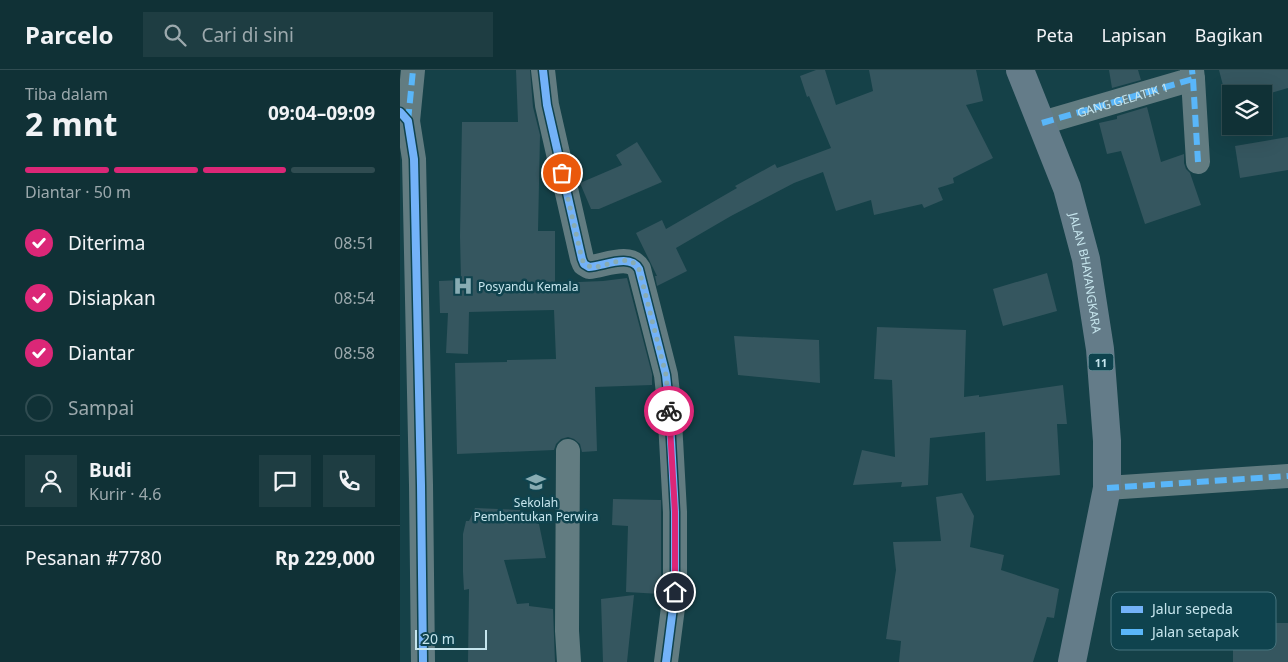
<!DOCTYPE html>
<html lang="id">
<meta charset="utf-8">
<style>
body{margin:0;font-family:"Noto Sans",sans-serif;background:#1e3d42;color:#f1f3f6;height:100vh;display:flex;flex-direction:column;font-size:19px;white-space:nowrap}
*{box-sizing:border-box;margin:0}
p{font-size:16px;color:#9ca9ad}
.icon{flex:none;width:28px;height:28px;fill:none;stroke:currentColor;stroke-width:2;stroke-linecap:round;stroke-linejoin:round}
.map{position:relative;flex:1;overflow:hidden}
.sheet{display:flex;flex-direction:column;background:#103136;width:400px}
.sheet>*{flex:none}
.fabs{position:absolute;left:822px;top:15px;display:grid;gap:10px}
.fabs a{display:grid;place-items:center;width:50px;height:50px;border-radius:0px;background:#103136;box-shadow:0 5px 20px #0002,0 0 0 1px #304c51;font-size:25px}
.scale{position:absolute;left:15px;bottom:12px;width:72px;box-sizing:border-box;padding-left:5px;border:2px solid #c6e5ed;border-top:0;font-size:14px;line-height:18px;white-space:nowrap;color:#c6e5ed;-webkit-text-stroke:4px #0f434e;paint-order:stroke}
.pin{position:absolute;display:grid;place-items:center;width:42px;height:42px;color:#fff;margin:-21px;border:2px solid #fff;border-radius:50%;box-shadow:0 1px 5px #0007}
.courier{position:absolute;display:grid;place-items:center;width:50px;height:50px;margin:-25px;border:4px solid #db2777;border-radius:50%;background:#fff;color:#222;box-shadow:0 1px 6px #0007}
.head em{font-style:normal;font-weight:700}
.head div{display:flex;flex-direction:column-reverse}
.head{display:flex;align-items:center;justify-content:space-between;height:85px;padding:0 25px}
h1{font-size:32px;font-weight:700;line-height:38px}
.bar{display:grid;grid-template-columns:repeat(4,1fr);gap:8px 5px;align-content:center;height:60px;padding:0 25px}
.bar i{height:6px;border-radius:4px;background:#304c51}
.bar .current{background:#db2777}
.bar p{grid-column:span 4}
.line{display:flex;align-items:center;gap:12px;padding:0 25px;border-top:1px solid #304c51}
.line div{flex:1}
.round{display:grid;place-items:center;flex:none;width:52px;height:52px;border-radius:0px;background:#1e3d42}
ol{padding:0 25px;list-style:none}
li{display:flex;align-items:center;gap:15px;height:55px}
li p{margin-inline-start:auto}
li .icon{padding:5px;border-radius:50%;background:#db2777;color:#fff;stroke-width:4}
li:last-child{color:#9ca9ad}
li i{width:28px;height:28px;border:2px solid #304c51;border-radius:50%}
header{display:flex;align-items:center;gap:30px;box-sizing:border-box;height:70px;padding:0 25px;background:#103136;border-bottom:1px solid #304c51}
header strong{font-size:24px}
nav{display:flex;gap:28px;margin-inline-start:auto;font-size:18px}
.search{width:350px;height:45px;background:#1e3d42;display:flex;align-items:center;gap:12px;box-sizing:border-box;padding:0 18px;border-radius:0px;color:#9ca9ad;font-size:19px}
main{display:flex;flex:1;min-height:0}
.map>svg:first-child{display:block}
.building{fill:#35565f}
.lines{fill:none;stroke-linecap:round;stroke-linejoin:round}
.street{stroke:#627c81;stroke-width:24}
.highway{stroke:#647c89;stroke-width:28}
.quiet{stroke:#59b6f9;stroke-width:6;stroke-dasharray:12 6;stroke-linecap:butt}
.cycleway-casing{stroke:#0f434e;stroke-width:11}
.cycleway{stroke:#73b2f8;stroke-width:8}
.done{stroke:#88acb3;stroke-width:5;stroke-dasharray:0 9}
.route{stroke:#db2777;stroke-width:6}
.labels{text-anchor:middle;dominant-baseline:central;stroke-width:5;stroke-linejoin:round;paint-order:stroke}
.shield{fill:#0f434e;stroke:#8fb4bd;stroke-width:1}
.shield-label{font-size:11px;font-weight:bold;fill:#c6e5ed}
.street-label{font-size:12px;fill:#c6e5ed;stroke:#0f434e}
.poi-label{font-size:12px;fill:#c6e5ed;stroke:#0f434e;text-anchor:start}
.key{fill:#0f434e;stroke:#46747e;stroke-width:1}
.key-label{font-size:14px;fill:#c6e5ed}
</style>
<header>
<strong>Parcelo</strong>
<div class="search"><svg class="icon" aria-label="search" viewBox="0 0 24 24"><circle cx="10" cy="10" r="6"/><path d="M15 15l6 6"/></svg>Cari di sini</div>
<nav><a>Peta</a><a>Lapisan</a><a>Bagikan</a></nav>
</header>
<main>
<section class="sheet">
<div class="head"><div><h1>2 mnt</h1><p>Tiba dalam</p></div><em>09:04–09:09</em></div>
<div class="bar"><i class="current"></i><i class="current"></i><i class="current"></i><i></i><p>Diantar · 50 m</p></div>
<ol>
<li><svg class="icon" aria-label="check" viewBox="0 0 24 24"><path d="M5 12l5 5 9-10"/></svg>Diterima<p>08:51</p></li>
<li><svg class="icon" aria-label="check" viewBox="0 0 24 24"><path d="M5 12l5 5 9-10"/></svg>Disiapkan<p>08:54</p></li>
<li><svg class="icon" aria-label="check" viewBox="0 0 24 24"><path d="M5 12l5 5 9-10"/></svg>Diantar<p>08:58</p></li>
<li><i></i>Sampai</li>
</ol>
<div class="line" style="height:90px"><a class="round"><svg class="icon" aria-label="person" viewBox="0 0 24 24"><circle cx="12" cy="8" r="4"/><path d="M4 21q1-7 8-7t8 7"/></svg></a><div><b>Budi</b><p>Kurir · 4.6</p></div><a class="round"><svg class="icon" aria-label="chat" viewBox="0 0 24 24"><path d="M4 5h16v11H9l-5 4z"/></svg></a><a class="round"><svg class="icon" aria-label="phone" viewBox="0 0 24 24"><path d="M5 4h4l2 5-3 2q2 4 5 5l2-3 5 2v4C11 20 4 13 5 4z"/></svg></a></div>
<div class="line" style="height:65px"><div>Pesanan #7780</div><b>Rp 229,000</b></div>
</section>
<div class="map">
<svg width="888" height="592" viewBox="0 0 888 592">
<rect width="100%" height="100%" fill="#154148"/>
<!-- building -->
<g class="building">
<path d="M 116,0 L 130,0 L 133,37 L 140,65 L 138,161 L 155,161 L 155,213 L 203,211 L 227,208 L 252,304 L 252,315 L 195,317 L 197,381 L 182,382 L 180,374 L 174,369 L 168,367 L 161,369 L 156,374 L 154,380 L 57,384 L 55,293 L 107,292 L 107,290 L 156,289 L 154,240 L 69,242 L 68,284 L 46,283 L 48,243 L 40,243 L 39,211 L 61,210 L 60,166 L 62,52 L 118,52 Z"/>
<path d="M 416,0 L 425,0 L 436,35 L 473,21 L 469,0 L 576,0 L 583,31 L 566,35 L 593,88 L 553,108 L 554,113 L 538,118 L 543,130 L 524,138 L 522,134 L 474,145 L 471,130 L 436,141 L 423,102 L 394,113 L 331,146 L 276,178 L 287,201 L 257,216 L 255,206 L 257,206 L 236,163 L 262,150 L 266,159 L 337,118 L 335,116 L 375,94 L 377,98 L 431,78 L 409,26 L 407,27 L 400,6 Z"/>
<path d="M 709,0 L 738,0 L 741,10 L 712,18 Z"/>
<path d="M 819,0 L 888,0 L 888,18 L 864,25 L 864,24 L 831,24 L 831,34 L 828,35 Z"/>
<path d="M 747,37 L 761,92 L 784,84 L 784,93 L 786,99 L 790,103 L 801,135 L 745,154 L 721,81 L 707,84 L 699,53 L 717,49 L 717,46 Z"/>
<path d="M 888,67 L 888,100 L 840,108 L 835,76 Z"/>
<path d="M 237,72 L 262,112 L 199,139 L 191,139 L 180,113 L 222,95 L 216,85 Z"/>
<path d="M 647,203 L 657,241 L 603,256 L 593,219 Z"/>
<path d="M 477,257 L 566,260 L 564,327 L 579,325 L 579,327 L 663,315 L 667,354 L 657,354 L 660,405 L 586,411 L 585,362 L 530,368 L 528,415 L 501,417 L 502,412 L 453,415 L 462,380 L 495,387 L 492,310 L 474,309 Z"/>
<path d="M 334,266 L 419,270 L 420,313 L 338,305 Z"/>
<path d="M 562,423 L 574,446 L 570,477 L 604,485 L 601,500 L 659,519 L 654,548 L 647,547 L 633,592 L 499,592 L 501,571 L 486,569 L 496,500 L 493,472 L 541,471 L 536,427 Z"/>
<path d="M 213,429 L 261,430 L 261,524 L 226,522 L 228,456 L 212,455 Z"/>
<path d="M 75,438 L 120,440 L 124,450 L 139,454 L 146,488 L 104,490 L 117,534 L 129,533 L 129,536 L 153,539 L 155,592 L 68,592 L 69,519 L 64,520 L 63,502 L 63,464 L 66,451 L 69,451 Z"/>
<path d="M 234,525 L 227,592 L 203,592 L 201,529 Z"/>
<rect x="833" y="553" width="55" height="39"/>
</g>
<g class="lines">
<!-- street -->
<g class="street">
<path d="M 143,0 L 147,35 L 182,189 L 184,194 L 189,197 C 204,196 230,183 239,199 L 266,305 L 269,333 L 275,442 L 275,522 L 266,592"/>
<path d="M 793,9 L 798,92"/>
<path d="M 0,42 L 8,51 L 14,89 L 21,415 L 23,592"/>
<path d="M 8,51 L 13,0"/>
<path id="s1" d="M 642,53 L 793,9 L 792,0"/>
<path d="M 168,381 L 167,561 L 169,592"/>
<path d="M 707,418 L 888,406"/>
</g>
<!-- highway -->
<path class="highway" id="s2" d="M 620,0 L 667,118 L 686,189 L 700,279 L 707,371 L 707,418 L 672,592"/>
<!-- quiet -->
<g class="quiet">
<path d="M 793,9 L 798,92"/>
<path d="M 8,51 L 13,0"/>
<path d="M 642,53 L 793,9 L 792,0"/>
<path d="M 707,418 L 888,406"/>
</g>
<defs>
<g id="cycleway">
<path d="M 143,0 L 147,35 L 182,189 L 184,194 L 189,197 C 204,196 230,183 239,199 L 266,305 L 269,333 L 275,442 L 275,522 L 266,592"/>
<path d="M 0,42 L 8,51 L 14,89 L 21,415 L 23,592"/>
</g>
</defs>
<!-- cycleway casing -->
<use href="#cycleway" class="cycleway-casing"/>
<!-- cycleway -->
<use href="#cycleway" class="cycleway"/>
</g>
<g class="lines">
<!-- done -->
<path class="done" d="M 162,103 L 182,189 C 192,212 226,175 239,199 L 266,305 L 269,341"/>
<!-- route -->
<path class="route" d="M 269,341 L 275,442 L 275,522"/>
</g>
<!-- icons -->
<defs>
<symbol id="hospital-bare" viewBox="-9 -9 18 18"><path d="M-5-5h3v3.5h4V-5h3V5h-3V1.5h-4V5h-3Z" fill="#88acb3" stroke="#0f434e" stroke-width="2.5" paint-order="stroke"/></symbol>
<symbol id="university-bare" viewBox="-9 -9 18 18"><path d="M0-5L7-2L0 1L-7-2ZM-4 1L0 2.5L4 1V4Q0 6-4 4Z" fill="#88acb3" stroke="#0f434e" stroke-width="2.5" paint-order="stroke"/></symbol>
</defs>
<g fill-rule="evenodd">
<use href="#hospital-bare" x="49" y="202" width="28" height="28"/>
<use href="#university-bare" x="122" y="398" width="28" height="28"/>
</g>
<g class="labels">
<!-- shield labels -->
<rect class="shield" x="688.5" y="283.5" width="25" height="17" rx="4"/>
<g class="shield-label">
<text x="701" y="292">11</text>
</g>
<!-- street labels -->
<g class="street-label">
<text stroke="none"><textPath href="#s1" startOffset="84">GANG GELATIK 1</textPath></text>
<text stroke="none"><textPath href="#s2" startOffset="214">JALAN BHAYANGKARA</textPath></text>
</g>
<!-- poi labels -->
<g class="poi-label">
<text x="78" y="216">Posyandu Kemala</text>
<text x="136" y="432" text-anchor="middle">Sekolah<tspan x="136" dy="14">Pembentukan Perwira</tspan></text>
</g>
</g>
<!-- legend -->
<rect x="711" y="522" width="165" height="58" rx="8" class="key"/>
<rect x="721" y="536" width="22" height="7" fill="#73b2f8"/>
<rect x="721" y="559" width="22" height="6" fill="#59b6f9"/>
<g class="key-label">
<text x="752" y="544">Jalur sepeda</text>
<text x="752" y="567">Jalan setapak</text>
</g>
</svg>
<div class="fabs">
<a><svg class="icon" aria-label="layers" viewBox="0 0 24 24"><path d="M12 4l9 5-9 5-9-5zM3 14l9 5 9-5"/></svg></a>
</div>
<div class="scale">20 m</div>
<div class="pin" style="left:162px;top:103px;background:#ea580c"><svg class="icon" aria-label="bag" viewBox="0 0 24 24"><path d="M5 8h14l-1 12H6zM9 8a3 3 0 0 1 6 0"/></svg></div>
<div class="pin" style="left:275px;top:522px;background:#1f2937"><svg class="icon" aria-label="home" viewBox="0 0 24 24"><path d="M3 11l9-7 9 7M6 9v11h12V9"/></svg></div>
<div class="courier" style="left:269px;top:341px"><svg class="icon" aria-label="bike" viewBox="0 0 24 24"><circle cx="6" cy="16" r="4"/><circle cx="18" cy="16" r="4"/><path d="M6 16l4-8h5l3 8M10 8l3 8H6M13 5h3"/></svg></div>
</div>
</main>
